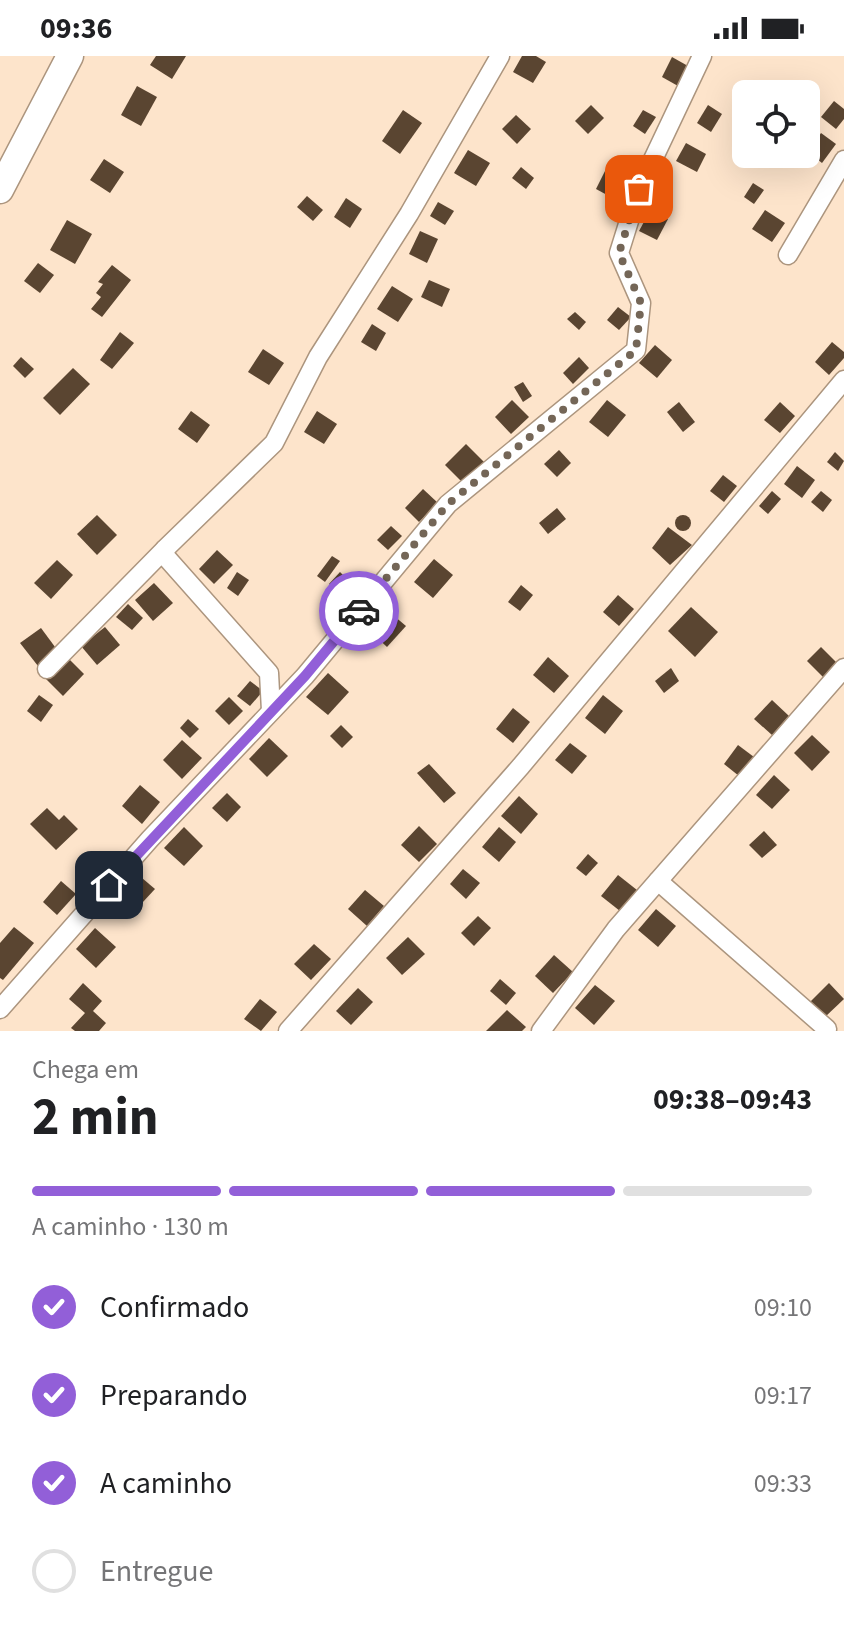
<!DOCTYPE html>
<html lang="pt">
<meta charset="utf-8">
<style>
body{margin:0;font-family:"Source Sans 3",sans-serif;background:#f2f2f2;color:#202124;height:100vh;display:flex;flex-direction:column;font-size:30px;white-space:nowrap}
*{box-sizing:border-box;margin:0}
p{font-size:26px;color:#757577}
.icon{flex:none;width:44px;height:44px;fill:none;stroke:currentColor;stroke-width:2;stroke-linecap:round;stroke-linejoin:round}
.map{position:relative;height:975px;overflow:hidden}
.drawer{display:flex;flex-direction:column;background:#fff;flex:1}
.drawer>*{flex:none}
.fabs{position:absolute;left:732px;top:24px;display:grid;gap:16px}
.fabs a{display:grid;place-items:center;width:88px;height:88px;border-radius:12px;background:#fff;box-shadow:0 8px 32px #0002;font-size:40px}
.pin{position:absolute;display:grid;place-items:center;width:68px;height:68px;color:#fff;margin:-34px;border-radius:16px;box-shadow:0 4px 12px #0006}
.courier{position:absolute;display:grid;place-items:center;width:80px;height:80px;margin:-40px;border:6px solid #925fd8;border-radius:50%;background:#fff;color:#222;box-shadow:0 2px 10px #0007}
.head em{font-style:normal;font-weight:700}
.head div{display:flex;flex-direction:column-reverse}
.head{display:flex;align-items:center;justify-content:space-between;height:136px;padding:0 32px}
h1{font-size:52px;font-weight:700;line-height:60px}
.bar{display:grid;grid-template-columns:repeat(4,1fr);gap:12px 8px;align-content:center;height:96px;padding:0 32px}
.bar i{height:10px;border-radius:6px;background:#e0e0e0}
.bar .selected{background:#925fd8}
.bar p{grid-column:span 4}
ol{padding:0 32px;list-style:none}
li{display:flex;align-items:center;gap:24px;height:88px}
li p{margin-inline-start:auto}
li .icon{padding:8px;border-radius:50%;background:#925fd8;color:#fff;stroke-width:4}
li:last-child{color:#757577}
li i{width:44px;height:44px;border:4px solid #e0e0e0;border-radius:50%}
.status{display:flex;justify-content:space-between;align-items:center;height:56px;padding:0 40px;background:#fff;direction:ltr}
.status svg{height:22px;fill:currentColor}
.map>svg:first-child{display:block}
.building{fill:#5a4531}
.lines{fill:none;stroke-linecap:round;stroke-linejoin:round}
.minor-casing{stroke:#ac957e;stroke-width:21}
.secondary-casing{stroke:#ac957e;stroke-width:29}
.minor{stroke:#fff;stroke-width:18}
.secondary{stroke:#fff;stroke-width:26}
.done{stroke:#746657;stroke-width:8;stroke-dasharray:0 14.4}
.route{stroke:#925fd8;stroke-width:10}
</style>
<div class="status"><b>09:36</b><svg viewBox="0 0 49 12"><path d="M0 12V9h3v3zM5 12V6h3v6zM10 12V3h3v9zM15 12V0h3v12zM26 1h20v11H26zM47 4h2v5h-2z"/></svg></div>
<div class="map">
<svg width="844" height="975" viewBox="0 0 844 975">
<rect width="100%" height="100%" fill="#fde4cb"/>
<!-- building -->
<g class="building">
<path d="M 156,0 L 186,0 L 172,23 L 150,9 Z"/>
<path d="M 522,0 L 536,0 L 546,6 L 533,27 L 513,16 Z"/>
<path d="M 672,1 L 688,10 L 678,30 L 662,21 Z"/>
<path d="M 137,30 L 157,41 L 141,70 L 121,59 Z"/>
<path d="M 834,45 L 844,53 L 844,63 L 836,73 L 821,61 Z"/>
<path d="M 591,49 L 604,62 L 588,78 L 575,65 Z"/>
<path d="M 708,49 L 722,58 L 711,76 L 697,67 Z"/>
<path d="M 403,54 L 422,67 L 400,98 L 382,85 Z"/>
<path d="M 643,54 L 656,61 L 645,78 L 633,70 Z"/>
<path d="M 516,59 L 531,73 L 517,88 L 502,73 Z"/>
<path d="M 821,77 L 836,88 L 822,107 L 808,96 Z"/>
<path d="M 686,87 L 706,98 L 697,116 L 676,105 Z"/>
<path d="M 468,94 L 490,107 L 476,130 L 454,117 Z"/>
<path d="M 104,103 L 124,116 L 110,137 L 90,124 Z"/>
<path d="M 610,105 L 635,118 L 620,146 L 596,133 Z"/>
<path d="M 521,111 L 534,122 L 526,133 L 512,122 Z"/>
<path d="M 753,127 L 764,134 L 754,148 L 744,141 Z"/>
<path d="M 307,140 L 323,154 L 313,165 L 297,151 Z"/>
<path d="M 346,142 L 362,153 L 350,172 L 334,161 Z"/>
<path d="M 438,146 L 454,155 L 445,169 L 430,160 Z"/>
<path d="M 651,153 L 668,163 L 657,184 L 639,175 Z"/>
<path d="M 765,154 L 785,167 L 772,186 L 752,173 Z"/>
<path d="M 67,164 L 92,178 L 75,208 L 50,194 Z"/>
<path d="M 420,175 L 438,183 L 427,207 L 409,198 Z"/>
<path d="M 38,207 L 54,219 L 40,237 L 24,225 Z"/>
<path d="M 112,209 L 131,224 L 102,261 L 91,253 L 101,241 L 96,237 L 103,228 L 98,226 Z"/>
<path d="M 429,224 L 450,233 L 442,251 L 421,241 Z"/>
<path d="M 392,230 L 413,243 L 398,266 L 377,253 Z"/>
<path d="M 618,251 L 631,261 L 619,274 L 607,264 Z"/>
<path d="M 575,256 L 586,266 L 579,274 L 567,263 Z"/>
<path d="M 372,268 L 386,277 L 376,295 L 361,286 Z"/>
<path d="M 120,276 L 134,287 L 112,313 L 100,304 Z"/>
<path d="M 832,286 L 844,296 L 844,302 L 829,319 L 815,306 Z"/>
<path d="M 655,289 L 672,304 L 657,322 L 639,307 Z"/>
<path d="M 263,293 L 284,307 L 269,329 L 248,316 Z"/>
<path d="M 21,301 L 34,313 L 25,322 L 13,310 Z"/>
<path d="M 579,301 L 589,312 L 573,328 L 563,317 Z"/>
<path d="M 73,312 L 90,328 L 60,359 L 43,342 Z"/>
<path d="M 523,326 L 532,340 L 523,346 L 514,331 Z"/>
<path d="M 512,344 L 529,361 L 511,378 L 495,361 Z"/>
<path d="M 607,344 L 626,359 L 608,381 L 589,366 Z"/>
<path d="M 679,346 L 695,366 L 683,376 L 667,356 Z"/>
<path d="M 780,346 L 795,360 L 780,377 L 764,364 Z"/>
<path d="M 191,355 L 210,369 L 197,387 L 178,373 Z"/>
<path d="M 317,355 L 337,368 L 324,388 L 304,376 Z"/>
<path d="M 466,388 L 484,406 L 463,427 L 445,409 Z"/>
<path d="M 559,394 L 571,407 L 557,421 L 544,408 Z"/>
<path d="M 835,396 L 844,405 L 838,415 L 827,406 Z"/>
<path d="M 797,410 L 815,424 L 802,442 L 784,428 Z"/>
<path d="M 723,419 L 737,430 L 724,446 L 710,435 Z"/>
<path d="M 423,433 L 438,447 L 419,466 L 405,452 Z"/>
<path d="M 772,435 L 781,443 L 768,458 L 759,450 Z"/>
<path d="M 821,435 L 832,444 L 823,456 L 811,446 Z"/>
<path d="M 557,452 L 566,463 L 548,478 L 539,467 Z"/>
<circle cx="683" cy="467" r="8"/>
<path d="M 97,459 L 117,479 L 97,499 L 77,478 Z"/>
<path d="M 391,470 L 402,480 L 388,494 L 377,484 Z"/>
<path d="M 668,471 L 692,489 L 670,509 L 652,492 Z"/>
<path d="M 217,494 L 233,509 L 214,528 L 199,513 Z"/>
<path d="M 332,500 L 340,505 L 325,526 L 317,520 Z"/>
<path d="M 434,503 L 453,519 L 433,542 L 414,526 Z"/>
<path d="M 57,504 L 73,519 L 51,543 L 34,527 Z"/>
<path d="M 237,516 L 249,524 L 238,540 L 227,532 Z"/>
<path d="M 340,516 L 354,530 L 343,542 L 329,528 Z"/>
<path d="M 154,527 L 173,547 L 153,565 L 135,544 Z"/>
<path d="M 521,529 L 533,539 L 520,555 L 508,546 Z"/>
<path d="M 618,539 L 634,553 L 619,570 L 603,556 Z"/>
<path d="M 128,548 L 143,562 L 132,574 L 116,561 Z"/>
<path d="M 691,551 L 718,576 L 695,601 L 668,575 Z"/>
<path d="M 387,554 L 406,570 L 387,591 L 369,574 Z"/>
<path d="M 105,571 L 120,589 L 97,609 L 81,590 Z"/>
<path d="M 41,572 L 58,595 L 38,610 L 20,587 Z"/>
<path d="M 821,591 L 838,608 L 824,622 L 807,605 Z"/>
<path d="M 66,600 L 84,618 L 63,640 L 45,622 Z"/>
<path d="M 548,601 L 569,620 L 554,637 L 533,619 Z"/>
<path d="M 671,612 L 679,625 L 664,637 L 655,625 Z"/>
<path d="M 328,617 L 349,636 L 328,659 L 306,641 Z"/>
<path d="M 250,625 L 263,635 L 250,650 L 237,640 Z"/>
<path d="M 39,639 L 53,649 L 41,666 L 27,655 Z"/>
<path d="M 603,639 L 623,655 L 605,678 L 585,662 Z"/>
<path d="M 229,641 L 243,655 L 229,669 L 215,655 Z"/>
<path d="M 772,644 L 789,660 L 772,679 L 754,663 Z"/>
<path d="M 513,652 L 530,666 L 513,687 L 496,673 Z"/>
<path d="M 188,663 L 199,673 L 190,682 L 180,672 Z"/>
<path d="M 341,669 L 353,681 L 342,692 L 330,680 Z"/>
<path d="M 812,679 L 830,696 L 812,715 L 794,697 Z"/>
<path d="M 269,682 L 288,700 L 267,721 L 249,703 Z"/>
<path d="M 182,684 L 202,702 L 182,723 L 163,704 Z"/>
<path d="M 570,687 L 587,700 L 572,718 L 555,704 Z"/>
<path d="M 738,689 L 754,701 L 739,720 L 724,708 Z"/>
<path d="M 429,708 L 456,737 L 444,747 L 417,717 Z"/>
<path d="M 774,719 L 790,734 L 772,753 L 756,739 Z"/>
<path d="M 140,729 L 160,746 L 142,768 L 122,750 Z"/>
<path d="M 227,737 L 241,751 L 227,766 L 212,752 Z"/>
<path d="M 519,740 L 538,758 L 521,778 L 501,760 Z"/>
<path d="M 47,752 L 59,764 L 64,759 L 78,773 L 56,794 L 30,768 Z"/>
<path d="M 419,770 L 437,788 L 419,806 L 401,789 Z"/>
<path d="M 184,771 L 203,790 L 184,810 L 164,792 Z"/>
<path d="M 499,771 L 516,786 L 499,806 L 482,791 Z"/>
<path d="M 764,775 L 777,789 L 762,802 L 749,789 Z"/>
<path d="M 588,798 L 598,807 L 586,820 L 576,812 Z"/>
<path d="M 463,813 L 480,827 L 466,843 L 450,828 Z"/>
<path d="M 618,819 L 637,834 L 620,855 L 601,840 Z"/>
<path d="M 142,822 L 155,833 L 142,847 L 129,836 Z"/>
<path d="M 61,825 L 76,838 L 57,859 L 43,846 Z"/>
<path d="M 365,834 L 384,850 L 367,870 L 348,853 Z"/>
<path d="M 656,853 L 676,870 L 658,891 L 638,874 Z"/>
<path d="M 478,860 L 491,872 L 474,890 L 461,877 Z"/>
<path d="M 14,871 L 34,887 L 3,924 L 0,922 L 0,887 Z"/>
<path d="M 95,872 L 116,891 L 96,912 L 76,893 Z"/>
<path d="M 408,881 L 425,898 L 402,919 L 386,902 Z"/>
<path d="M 314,888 L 331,903 L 311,924 L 294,908 Z"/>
<path d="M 554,899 L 573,916 L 553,937 L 535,920 Z"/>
<path d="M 500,923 L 516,937 L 506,949 L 490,935 Z"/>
<path d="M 83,927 L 102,945 L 93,955 L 106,967 L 99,975 L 75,975 L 71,972 L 85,957 L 69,943 Z"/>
<path d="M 829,927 L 844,943 L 825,961 L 810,946 Z"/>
<path d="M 595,929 L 615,945 L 594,969 L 575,952 Z"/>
<path d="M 358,932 L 373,946 L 351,969 L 336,955 Z"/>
<path d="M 260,943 L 277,956 L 261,975 L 244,963 Z"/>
<path d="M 507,954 L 526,971 L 522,975 L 486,975 Z"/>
</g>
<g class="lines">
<defs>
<g id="minor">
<path d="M 788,199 L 844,104"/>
<path d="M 47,613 L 165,493"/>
<path d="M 271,655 L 269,617 L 166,501 L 165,493 L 274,387 L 318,301 L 409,158 L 500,0"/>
<path d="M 658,825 L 827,973"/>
<path d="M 0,953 L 150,783 L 305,620 L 448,448 L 636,294 L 641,247 L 619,197 L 639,133 L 702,0"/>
<path d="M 288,975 L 521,710 L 844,324"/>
<path d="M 541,975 L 616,873 L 844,612"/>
</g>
<path id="secondary" d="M 0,134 L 70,0"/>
</defs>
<!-- minor casing -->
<use href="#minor" class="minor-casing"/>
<!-- secondary casing -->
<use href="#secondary" class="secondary-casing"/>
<!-- minor -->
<use href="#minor" class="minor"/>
<!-- secondary -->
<use href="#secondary" class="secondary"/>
</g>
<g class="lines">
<!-- done -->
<path class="done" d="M 359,555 L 448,448 L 636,294 L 641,247 L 619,197 L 639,133"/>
<!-- route -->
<path class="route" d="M 109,829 L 305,620 L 359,555"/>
</g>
</svg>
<div class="fabs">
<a><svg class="icon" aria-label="locate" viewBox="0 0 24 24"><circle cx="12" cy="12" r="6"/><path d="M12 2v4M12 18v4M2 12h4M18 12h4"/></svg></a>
</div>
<div class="pin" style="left:639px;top:133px;background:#ea580c"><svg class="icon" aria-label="bag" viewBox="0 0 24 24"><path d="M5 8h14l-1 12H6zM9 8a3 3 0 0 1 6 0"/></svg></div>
<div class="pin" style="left:109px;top:829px;background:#1f2937"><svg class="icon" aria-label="home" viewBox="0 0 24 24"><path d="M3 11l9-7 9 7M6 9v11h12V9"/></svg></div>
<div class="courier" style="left:359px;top:555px"><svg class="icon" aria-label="car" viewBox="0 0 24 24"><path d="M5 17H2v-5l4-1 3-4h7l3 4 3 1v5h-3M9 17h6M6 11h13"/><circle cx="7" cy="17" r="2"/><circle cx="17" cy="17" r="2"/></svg></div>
</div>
<section class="drawer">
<div class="head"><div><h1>2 min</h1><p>Chega em</p></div><em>09:38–09:43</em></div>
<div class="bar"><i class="selected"></i><i class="selected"></i><i class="selected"></i><i></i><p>A caminho · 130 m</p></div>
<ol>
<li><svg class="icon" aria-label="check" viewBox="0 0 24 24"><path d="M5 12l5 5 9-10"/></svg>Confirmado<p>09:10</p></li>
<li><svg class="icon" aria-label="check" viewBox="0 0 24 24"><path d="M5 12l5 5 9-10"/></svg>Preparando<p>09:17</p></li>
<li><svg class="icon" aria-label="check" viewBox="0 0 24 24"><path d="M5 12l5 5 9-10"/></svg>A caminho<p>09:33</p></li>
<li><i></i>Entregue</li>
</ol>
</section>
